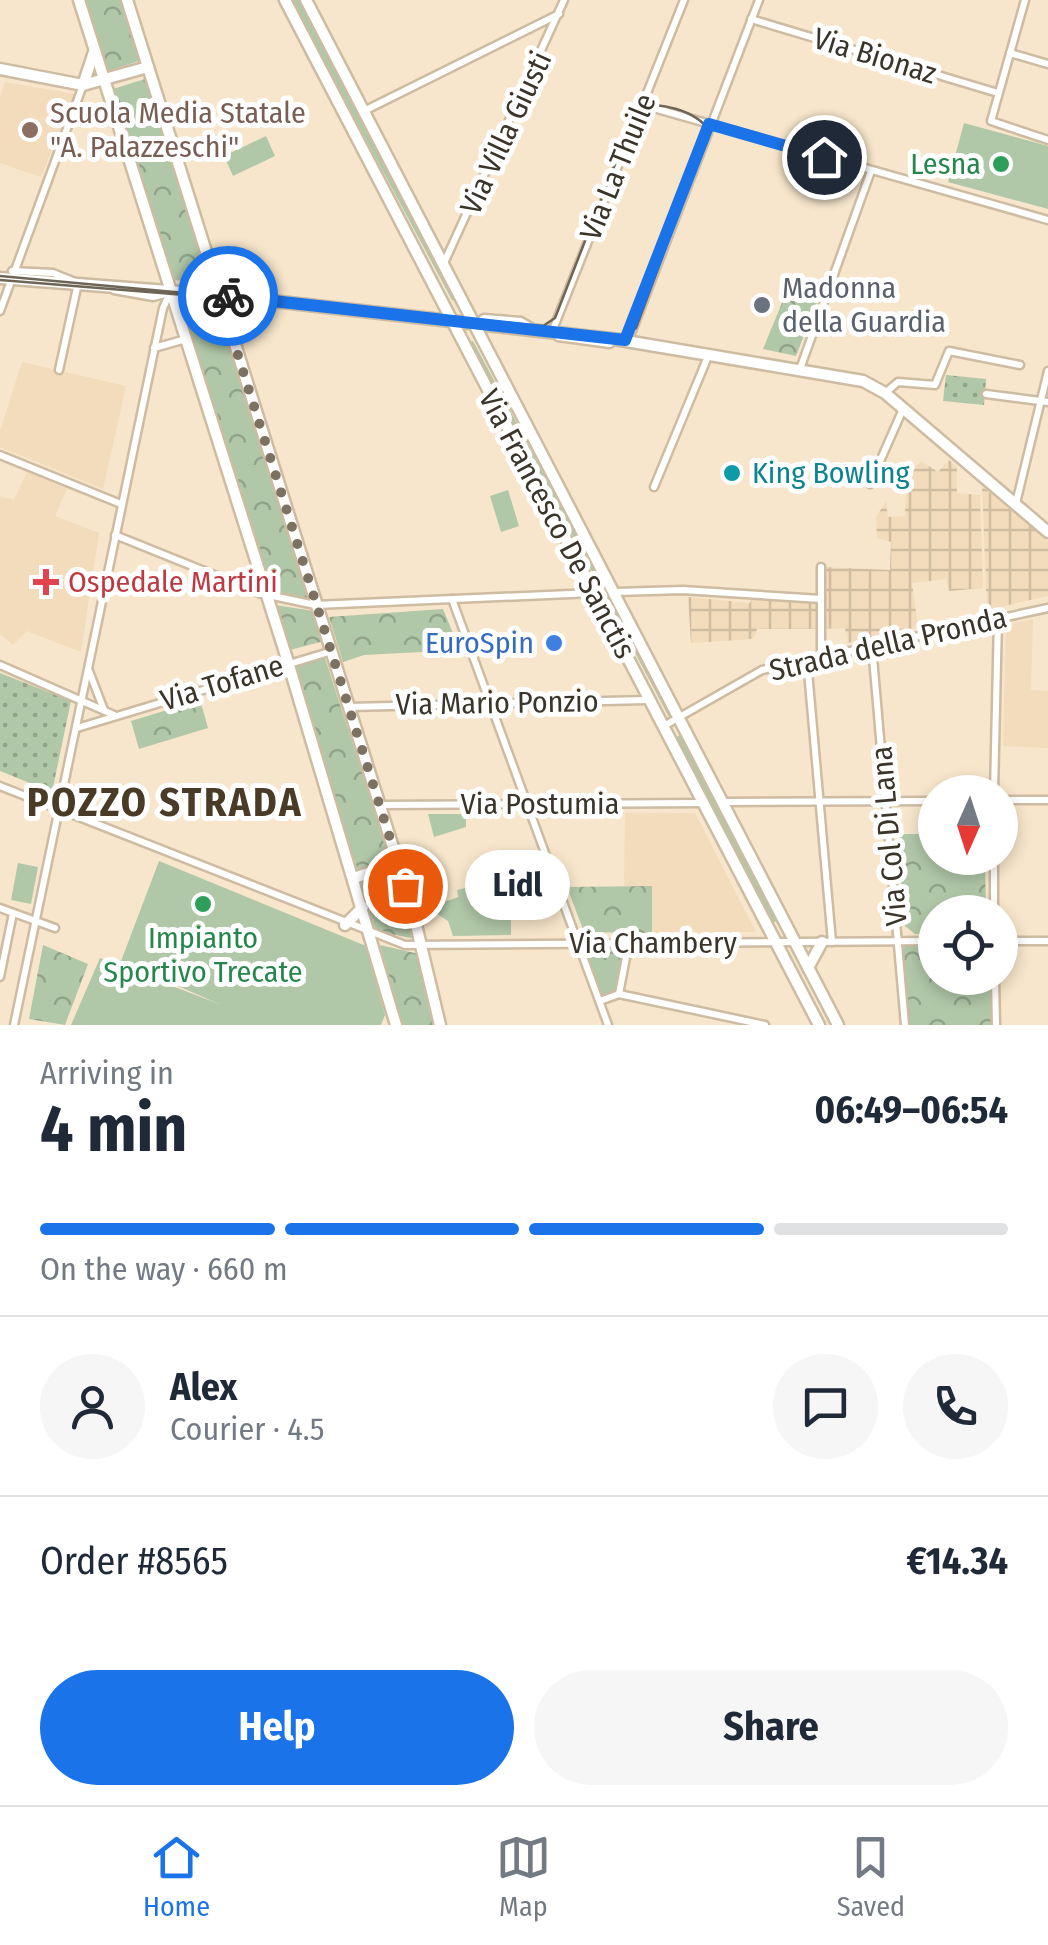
<!DOCTYPE html>
<meta charset="utf-8">
<style>
body{margin:0;font-family:"Fira Sans Condensed",sans-serif;background:#f6f6f7;color:#1f2937;height:100vh;display:flex;flex-direction:column;font-size:38px;white-space:nowrap}
*{box-sizing:border-box;margin:0}
p{font-size:32px;color:#747a83}
.icon{flex:none;width:55px;height:55px;fill:none;stroke:currentColor;stroke-width:2;stroke-linecap:round;stroke-linejoin:round}
.map{position:relative;height:1025px;overflow:hidden}
.panel{display:flex;flex-direction:column;background:#fff;flex:1}
.panel>*{flex:none}
.needle{width:65px;rotate:183deg}
.fabs{position:absolute;left:918px;top:775px;display:grid;gap:20px}
.fabs a{display:grid;place-items:center;width:100px;height:100px;border-radius:50%;background:#fff;box-shadow:0 5px 15px #0003;font-size:50px}
.pin{position:absolute;display:grid;place-items:center;width:85px;height:85px;color:#fff;margin:-42px;border:5px solid #fff;border-radius:50%;box-shadow:0 2px 10px #0007}
.courier{position:absolute;display:grid;place-items:center;width:100px;height:100px;margin:-50px;border:8px solid #1a73e8;border-radius:50%;background:#fff;color:#222;box-shadow:0 2px 12px #0007}
.bubble{position:absolute;height:70px;border-radius:35px;background:#fff;box-shadow:0 5px 15px #0003;font-size:32px;font-weight:700;line-height:70px;text-align:center}
.head em{font-style:normal;font-weight:700}
.head div{display:flex;flex-direction:column-reverse}
.head{display:flex;align-items:center;justify-content:space-between;height:170px;padding:0 40px}
h1{font-size:65px;font-weight:700;line-height:75px}
.bar{display:grid;grid-template-columns:repeat(4,1fr);gap:15px 10px;align-content:center;height:120px;padding:0 40px}
.bar i{height:12px;border-radius:8px;background:#e0e1e3}
.bar .current{background:#1a73e8}
.bar p{grid-column:span 4}
.line{display:flex;align-items:center;gap:25px;padding:0 40px;border-top:2px solid #e0e1e3}
.line div{flex:1}
.round{display:grid;place-items:center;flex:none;width:105px;height:105px;border-radius:52px;background:#f6f6f7}
.action{display:flex;gap:20px;margin-top:auto;padding:20px 40px}
.action a{flex:1;height:115px;border-radius:60px;background:#1a73e8;color:#fff;font-size:40px;font-weight:700;line-height:115px;text-align:center}
.action a+a{background:#f6f6f7;color:#1f2937}
.dock{display:flex;justify-content:space-around;align-items:center;height:140px;border-top:2px solid #e0e1e3;background:#fff;font-size:28px;color:#747a83}
.dock a{display:grid;justify-items:center;gap:5px}
.dock .current{color:#1a73e8}
.map>svg:first-child{display:block}
.built{fill:#f2dcbb}
.industrial{fill:url(#industrial-grid)}
.grass{fill:#b1c8a8}
.park{fill:url(#park-crowns)}
.garden{fill:url(#garden-dots)}
.lines{fill:none;stroke-linecap:round;stroke-linejoin:round}
.street-casing{stroke:#cdbca2;stroke-width:11}
.secondary-casing{stroke:#cdbca2;stroke-width:15}
.street{stroke:#fff;stroke-width:6}
.secondary{stroke:#fff;stroke-width:10}
.tram{stroke:#6f6557;stroke-width:2.5}
.done{stroke:#7d7262;stroke-width:10;stroke-dasharray:0 18}
.route{stroke:#1a73e8;stroke-width:12}
.education-dot{fill:#8d6e63;stroke:#fff;stroke-width:4}
.leisure-dot{fill:#2e9e5b;stroke:#fff;stroke-width:4}
.worship-dot{fill:#6b7280;stroke:#fff;stroke-width:4}
.culture-dot{fill:#0f9aa8;stroke:#fff;stroke-width:4}
.health-dot{fill:#e0444e;stroke:#fff;stroke-width:4}
.shop-dot{fill:#3f7fe0;stroke:#fff;stroke-width:4}
.labels{text-anchor:middle;dominant-baseline:central;stroke-width:10;stroke-linejoin:round;paint-order:stroke}
.street-label{font-size:30px;fill:#3b342a;stroke:#fff}
.education-label{font-size:30px;fill:#785e54;stroke:#fff;text-anchor:start}
.leisure-label{font-size:30px;fill:#27864d;stroke:#fff;text-anchor:end}
.worship-label{font-size:30px;fill:#5b616d;stroke:#fff;text-anchor:start}
.culture-label{font-size:30px;fill:#0d838f;stroke:#fff;text-anchor:start}
.health-label{font-size:30px;fill:#be3a42;stroke:#fff;text-anchor:start}
.shop-label{font-size:30px;fill:#366cbe;stroke:#fff;text-anchor:end}
.district-label{font-size:40px;font-weight:bold;letter-spacing:2.5px;fill:#493b25;stroke:#fff}
</style>
<div class="map">
<svg width="1048" height="1025" viewBox="0 0 1048 1025">
<defs>
<pattern id="industrial-grid" width="8" height="8" patternUnits="userSpaceOnUse" patternTransform="scale(2.5)"><rect width="8" height="8" fill="#f2dcbb"/><path d="M0 4h8M4 0v8" fill="none" stroke="#d0bda1"/></pattern>
<pattern id="park-crowns" width="20" height="18" patternUnits="userSpaceOnUse" patternTransform="scale(2.5)"><rect width="20" height="18" fill="#b1c8a8"/><path d="M2 6a3 3 0 1 1 6 0M12 15a3 3 0 1 1 6 0" fill="none" stroke="#91a389"/></pattern>
<pattern id="garden-dots" width="8" height="8" patternUnits="userSpaceOnUse" patternTransform="scale(2.5)"><rect width="8" height="8" fill="#b1c8a8"/><path d="M2 2h.1M6 6h.1" fill="none" stroke="#91a389" stroke-width="1.8" stroke-linecap="round"/></pattern>
</defs>
<rect width="100%" height="100%" fill="#f7e6cb"/>
<!-- built -->
<g class="built">
<path d="M 5,82 L 75,94 L 41,177 L 0,163 L 0,97 Z"/>
<path d="M 22,362 L 126,386 L 103,489 L 0,447 L 0,431 Z"/>
<path d="M 27,472 L 67,489 L 55,516 L 99,533 L 81,652 L 27,631 L 13,645 L 0,634 L 0,496 L 14,500 Z"/>
<path d="M 1033,619 L 1031,690 L 1048,691 L 1048,748 L 1003,746 L 1006,625 Z"/>
<path d="M 625,813 L 695,813 L 756,932 L 652,933 L 652,887 L 624,886 Z"/>
</g>
<!-- industrial -->
<g class="industrial">
<path d="M 949,460 L 957,467 L 957,493 L 980,495 L 983,588 L 949,591 L 946,579 L 912,583 L 918,627 L 848,643 L 845,628 L 823,629 L 823,567 L 890,570 L 891,542 L 877,538 L 876,517 L 886,501 L 888,517 L 905,516 L 906,476 L 921,461 L 938,472 Z"/>
<path d="M 982,486 L 1048,541 L 1048,596 L 987,610 Z"/>
<path d="M 688,597 L 750,603 L 752,598 L 819,601 L 819,629 L 757,629 L 753,639 L 691,643 Z"/>
</g>
<!-- grass -->
<g class="grass">
<path d="M 291,0 L 302,0 L 458,301 L 452,300 Z"/>
<path d="M 964,123 L 1048,146 L 1048,209 L 948,182 Z"/>
<path d="M 266,136 L 275,156 L 233,176 L 224,156 Z"/>
<path d="M 473,341 L 672,715 L 669,717 L 470,342 Z"/>
<path d="M 508,490 L 519,526 L 501,532 L 490,496 Z"/>
<path d="M 682,734 L 779,920 L 772,923 L 675,738 Z"/>
<path d="M 428,814 L 466,814 L 466,827 L 434,837 Z"/>
<path d="M 159,861 L 366,946 L 385,1015 L 381,1025 L 71,1025 L 100,958 L 219,1004 L 121,961 Z"/>
<path d="M 18,863 L 38,867 L 31,904 L 11,900 Z"/>
<path d="M 465,888 L 465,892 L 511,891 L 511,935 L 453,936 L 448,921 L 434,912 L 423,915 L 422,910 L 458,897 L 457,890 Z"/>
</g>
<!-- park -->
<g class="park">
<path d="M 86,0 L 124,0 L 142,60 L 108,71 Z"/>
<path d="M 148,78 L 210,279 L 209,283 L 173,280 L 113,89 Z"/>
<path d="M 793,276 L 824,285 L 796,356 L 763,349 Z"/>
<path d="M 181,305 L 220,308 L 310,600 L 271,591 Z"/>
<path d="M 275,605 L 314,611 L 324,641 L 290,650 Z"/>
<path d="M 443,609 L 460,650 L 364,655 L 343,662 L 329,617 Z"/>
<path d="M 324,655 L 416,939 L 376,931 L 295,665 Z"/>
<path d="M 200,700 L 208,728 L 139,749 L 131,721 Z"/>
<path d="M 897,834 L 935,834 L 935,858 L 985,858 L 986,912 L 935,912 L 935,934 L 915,934 L 905,926 Z"/>
<path d="M 652,886 L 652,933 L 584,932 L 567,887 Z"/>
<path d="M 935,941 L 935,978 L 995,978 L 996,1025 L 905,1025 L 899,942 Z"/>
<path d="M 579,942 L 629,942 L 619,994 L 600,1001 Z"/>
<path d="M 43,945 L 88,964 L 65,1025 L 29,1019 Z"/>
<path d="M 380,945 L 419,954 L 435,1025 L 403,1025 Z"/>
</g>
<!-- garden -->
<g class="garden">
<path d="M 946,375 L 986,379 L 984,405 L 943,401 Z"/>
<path d="M 0,673 L 71,701 L 52,792 L 0,771 Z"/>
</g>
<g class="lines">
<defs>
<g id="street">
<path d="M 1025,0 L 991,121 L 1048,140"/>
<path d="M 751,19 L 998,93"/>
<path d="M 1010,53 L 1048,64"/>
<path d="M 643,105 L 1048,220"/>
<path d="M 364,111 L 559,14"/>
<path d="M 444,263 L 564,0"/>
<path d="M 12,271 L 53,273 L 78,283 L 59,370"/>
<path d="M 114,290 L 153,297 L 165,294"/>
<path d="M 0,311 L 83,85"/>
<path d="M 476,324 L 484,318 L 521,321 L 533,328"/>
<path d="M 552,332 L 684,0"/>
<path d="M 558,337 L 610,344"/>
<path d="M 623,341 L 632,331 L 759,0"/>
<path d="M 154,348 L 186,339"/>
<path d="M 800,369 L 871,171"/>
<path d="M 885,393 L 898,382 L 935,385 L 949,351 L 1020,365"/>
<path d="M 986,394 L 1048,402"/>
<path d="M 0,455 L 121,504"/>
<path d="M 870,484 L 903,409"/>
<path d="M 654,487 L 709,354"/>
<path d="M 1016,503 L 1048,371"/>
<path d="M 115,535 L 259,593 L 315,605 L 593,593"/>
<path d="M 821,567 L 821,657"/>
<path d="M 616,592 L 683,590 L 821,599"/>
<path d="M 452,599 L 608,1025"/>
<path d="M 872,646 L 905,1025"/>
<path d="M 807,660 L 832,942"/>
<path d="M 0,665 L 114,715"/>
<path d="M 89,671 L 104,710"/>
<path d="M 349,707 L 648,700"/>
<path d="M 662,727 L 762,670 L 1048,608"/>
<path d="M 77,728 L 329,652"/>
<path d="M 0,786 L 405,945 L 935,941"/>
<path d="M 994,792 L 998,619"/>
<path d="M 1000,800 L 1048,800"/>
<path d="M 724,802 L 935,801"/>
<path d="M 379,805 L 702,803"/>
<path d="M 994,858 L 994,912"/>
<path d="M 0,908 L 55,928"/>
<path d="M 1000,941 L 1048,941"/>
<path d="M 0,977 L 13,913"/>
<path d="M 995,978 L 996,1025"/>
<path d="M 619,994 L 629,942"/>
<path d="M 600,1001 L 619,994 L 765,1025"/>
<path d="M 14,1025 L 163,308 L 170,293"/>
</g>
<g id="secondary">
<path d="M 79,0 L 288,662 L 396,1025"/>
<path d="M 127,0 L 412,908 L 440,1025"/>
<path d="M 285,0 L 819,1025"/>
<path d="M 306,0 L 838,1025"/>
<path d="M 0,69 L 83,85 L 148,67"/>
<path d="M 83,85 L 94,52"/>
<path d="M 0,278 L 219,295 L 620,340 L 863,381 L 885,393 L 1048,532"/>
<path d="M 354,878 L 397,863"/>
<path d="M 345,925 L 363,907"/>
<path d="M 808,968 L 822,942"/>
</g>
</defs>
<!-- street casing -->
<use href="#street" class="street-casing"/>
<!-- secondary casing -->
<use href="#secondary" class="secondary-casing"/>
<!-- street -->
<use href="#street" class="street"/>
<!-- secondary -->
<use href="#secondary" class="secondary"/>
<!-- tram -->
<path class="tram" d="M 0,276 L 543,326 L 555,318 L 637,108 C 655,99 700,112 709,131 L 636,328 L 617,341 L 210,297 L 0,280"/>
</g>
<g class="lines">
<!-- done -->
<path class="done" d="M 228,296 L 219,295 L 405,886"/>
<!-- route -->
<path class="route" d="M 228,296 L 625,340 L 709,124 L 824,157"/>
</g>
<!-- markers -->
<circle class="education-dot" cx="30" cy="130" r="10"/>
<g class="leisure-dot">
<circle cx="1001" cy="164" r="10"/>
<circle cx="203" cy="904" r="10"/>
</g>
<circle class="worship-dot" cx="762" cy="305" r="10"/>
<circle class="culture-dot" cx="732" cy="473" r="10"/>
<path class="health-dot" d="M41 567h10v10h10v10h-10v10h-10v-10h-10v-10h10z"/>
<circle class="shop-dot" cx="554" cy="643" r="10"/>
<g class="labels">
<!-- street labels -->
<g class="street-label">
<text transform="translate(875 56) rotate(17)">Via Bionaz</text>
<text transform="translate(506 133) rotate(-65)">Via Villa Giusti</text>
<text transform="translate(618 167) rotate(-68)">Via La Thuile</text>
<text transform="translate(557 524) rotate(62)">Via Francesco De Sanctis</text>
<text transform="translate(888 644) rotate(-13)">Strada della Pronda</text>
<text transform="translate(222 683) rotate(-17)">Via Tofane</text>
<text transform="translate(497 703) rotate(-1)">Via Mario Ponzio</text>
<text x="540" y="804">Via Postumia</text>
<text transform="translate(889 836) rotate(-95)">Via Col Di Lana</text>
<text x="653" y="943">Via Chambery</text>
</g>
<!-- education labels -->
<g class="education-label">
<text x="50" y="113">Scuola Media Statale<tspan x="50" dy="34">"A. Palazzeschi"</tspan></text>
</g>
<!-- leisure labels -->
<g class="leisure-label">
<text x="981" y="164">Lesna</text>
<text x="203" y="938" text-anchor="middle">Impianto<tspan x="203" dy="34">Sportivo Trecate</tspan></text>
</g>
<!-- worship labels -->
<g class="worship-label">
<text x="782" y="288">Madonna<tspan x="782" dy="34">della Guardia</tspan></text>
</g>
<!-- culture labels -->
<g class="culture-label">
<text x="752" y="473">King Bowling</text>
</g>
<!-- health labels -->
<g class="health-label">
<text x="68" y="582">Ospedale Martini</text>
</g>
<!-- shop labels -->
<g class="shop-label">
<text x="534" y="643">EuroSpin</text>
</g>
<!-- district labels -->
<g class="district-label">
<text x="165" y="803">POZZO STRADA</text>
</g>
</g>
</svg>
<div class="fabs">
<a><svg class="needle" viewBox="-14 -14 28 28"><path d="M0-13l5 13h-10z" fill="#e53935"/><path d="M0 13l5-13h-10z" fill="#747a83"/></svg></a>
<a><svg class="icon" aria-label="locate" viewBox="0 0 24 24"><circle cx="12" cy="12" r="6"/><path d="M12 2v4M12 18v4M2 12h4M18 12h4"/></svg></a>
</div>
<div class="pin" style="left:405px;top:886px;background:#ea580c"><svg class="icon" aria-label="bag" viewBox="0 0 24 24"><path d="M5 8h14l-1 12H6zM9 8a3 3 0 0 1 6 0"/></svg></div>
<div class="pin" style="left:824px;top:157px;background:#1f2937"><svg class="icon" aria-label="home" viewBox="0 0 24 24"><path d="M3 11l9-7 9 7M6 9v11h12V9"/></svg></div>
<div class="courier" style="left:228px;top:296px"><svg class="icon" aria-label="bike" viewBox="0 0 24 24"><circle cx="6" cy="16" r="4"/><circle cx="18" cy="16" r="4"/><path d="M6 16l4-8h5l3 8M10 8l3 8H6M13 5h3"/></svg></div>
<div class="bubble" style="left:465px;top:850px;width:105px">Lidl</div>
</div>
<section class="panel">
<div class="head"><div><h1>4 min</h1><p>Arriving in</p></div><em>06:49–06:54</em></div>
<div class="bar"><i class="current"></i><i class="current"></i><i class="current"></i><i></i><p>On the way · 660 m</p></div>
<div class="line" style="height:180px"><a class="round"><svg class="icon" aria-label="person" viewBox="0 0 24 24"><circle cx="12" cy="8" r="4"/><path d="M4 21q1-7 8-7t8 7"/></svg></a><div><b>Alex</b><p>Courier · 4.5</p></div><a class="round"><svg class="icon" aria-label="chat" viewBox="0 0 24 24"><path d="M4 5h16v11H9l-5 4z"/></svg></a><a class="round"><svg class="icon" aria-label="phone" viewBox="0 0 24 24"><path d="M5 4h4l2 5-3 2q2 4 5 5l2-3 5 2v4C11 20 4 13 5 4z"/></svg></a></div>
<div class="line" style="height:130px"><div>Order #8565</div><b>€14.34</b></div>
<div class="action"><a>Help</a><a>Share</a></div>
</section>
<nav class="dock">
<a class="current"><svg class="icon" aria-label="home" viewBox="0 0 24 24"><path d="M3 11l9-7 9 7M6 9v11h12V9"/></svg>Home</a>
<a><svg class="icon" aria-label="map" viewBox="0 0 24 24"><path d="M3 6l6-2 6 2 6-2v14l-6 2-6-2-6 2zM9 4v14M15 6v14"/></svg>Map</a>
<a><svg class="icon" aria-label="saved" viewBox="0 0 24 24"><path d="M7 4h10v16l-5-4-5 4z"/></svg>Saved</a>
</nav>
